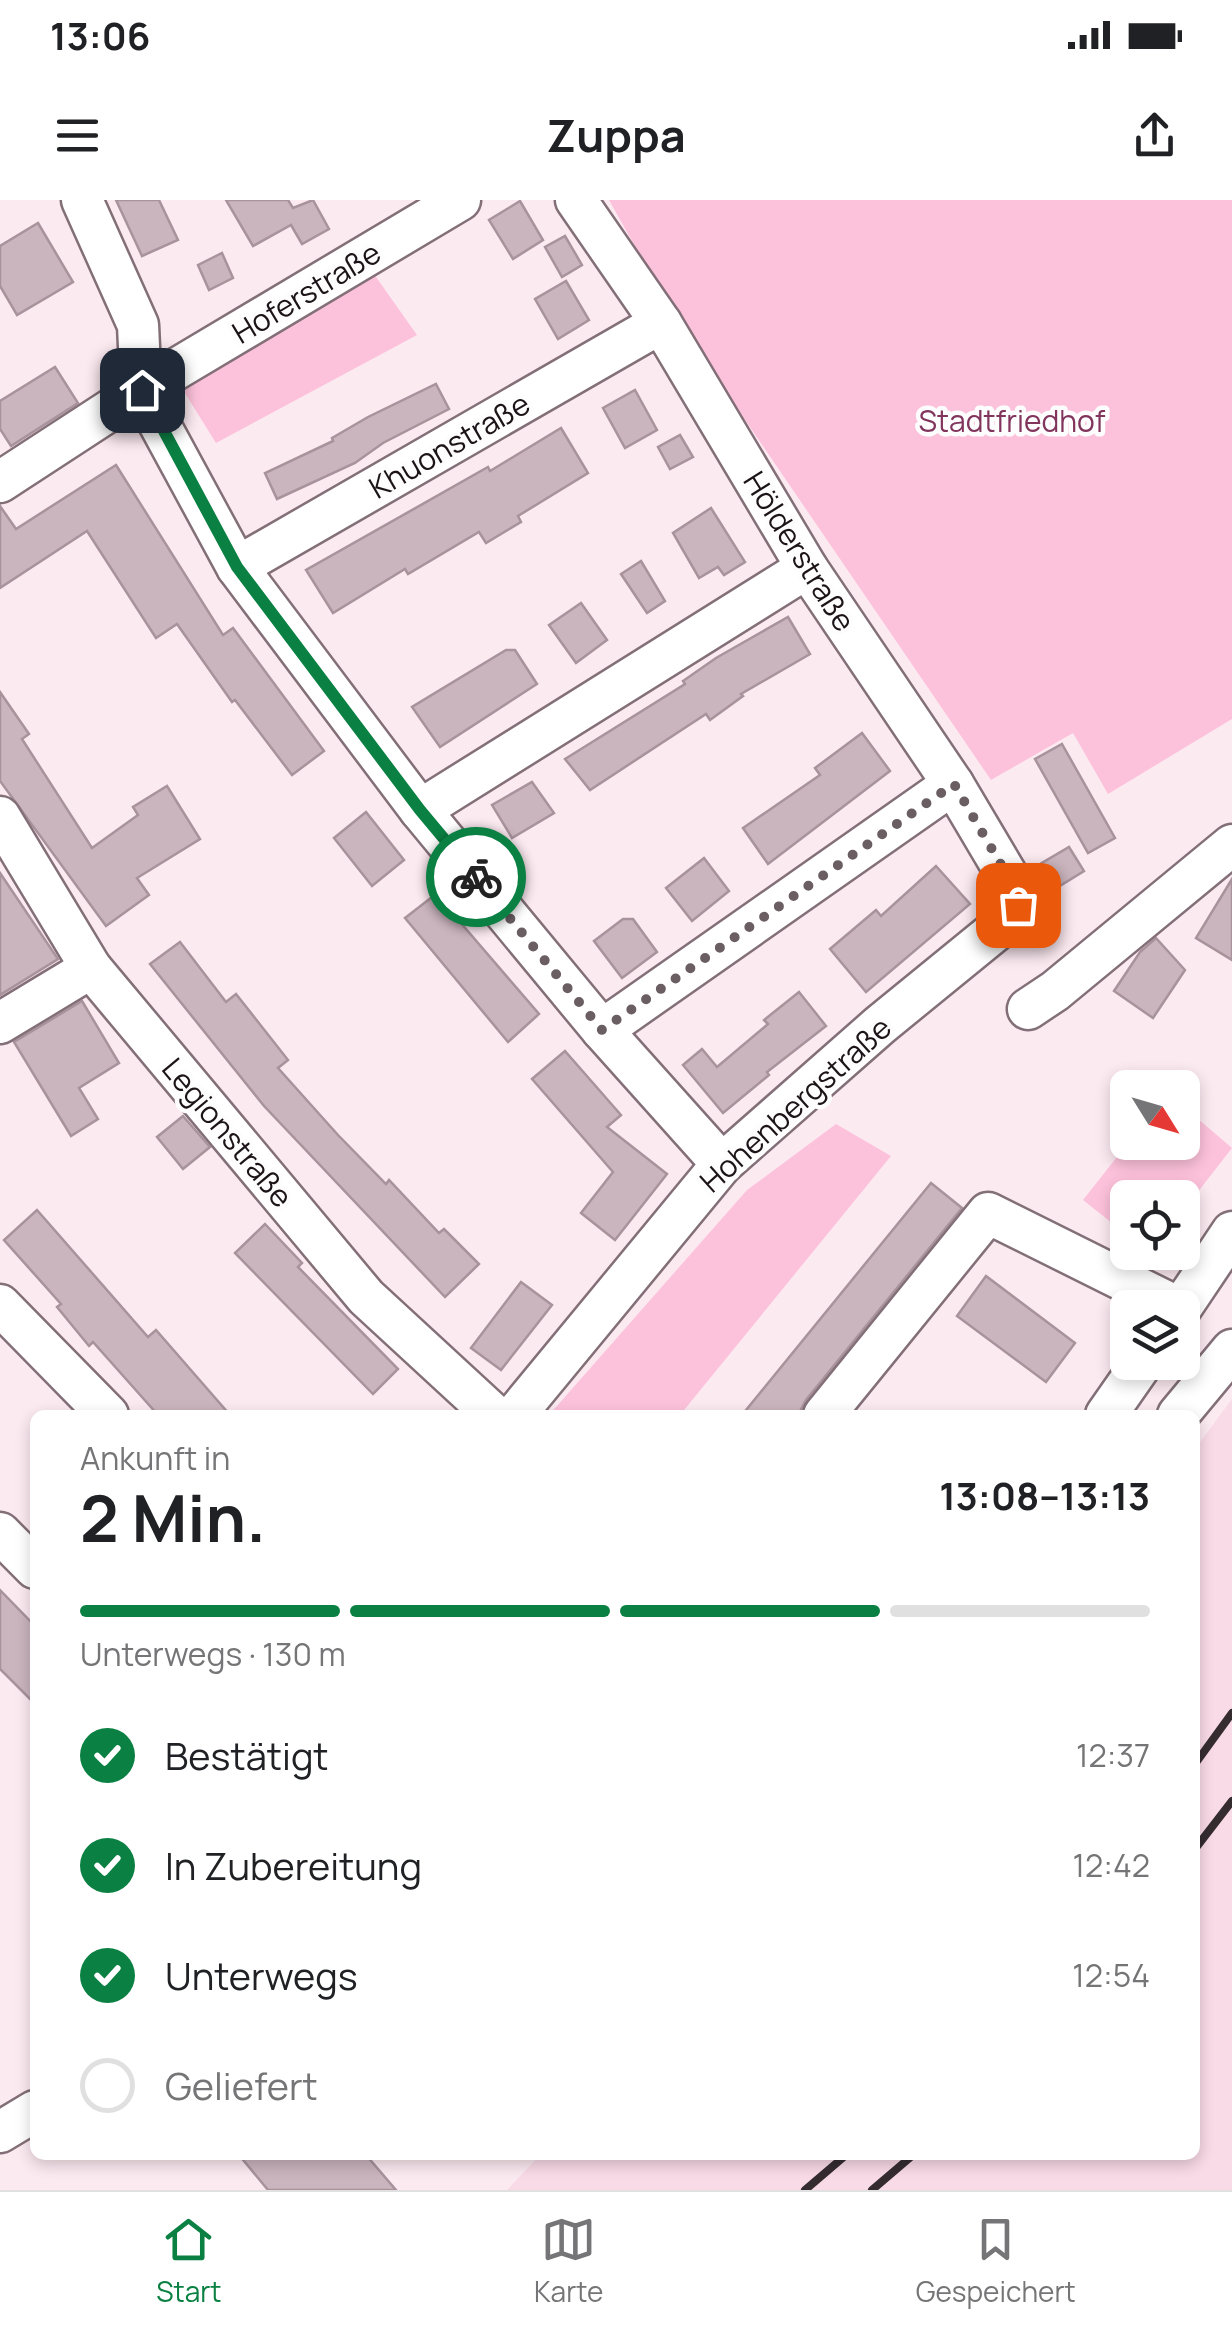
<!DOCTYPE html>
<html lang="de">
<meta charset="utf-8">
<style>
body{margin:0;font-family:Manrope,sans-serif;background:#f6f6f6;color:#202124;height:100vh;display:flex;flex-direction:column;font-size:38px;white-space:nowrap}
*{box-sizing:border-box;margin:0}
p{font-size:32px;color:#757577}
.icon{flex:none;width:55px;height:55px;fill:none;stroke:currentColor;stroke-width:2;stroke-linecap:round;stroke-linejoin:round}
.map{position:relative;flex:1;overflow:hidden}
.panel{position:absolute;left:30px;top:1210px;width:1170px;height:750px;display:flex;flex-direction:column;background:#fff;border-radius:15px;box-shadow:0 5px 15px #0003}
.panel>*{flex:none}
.needle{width:65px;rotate:127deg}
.controls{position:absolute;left:1110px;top:870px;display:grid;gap:20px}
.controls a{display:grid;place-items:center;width:90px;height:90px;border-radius:15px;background:#fff;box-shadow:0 5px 15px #0003;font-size:50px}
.pin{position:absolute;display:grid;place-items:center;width:85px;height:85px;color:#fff;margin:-42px;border-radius:20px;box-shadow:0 5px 15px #0006}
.courier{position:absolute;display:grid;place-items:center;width:100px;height:100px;margin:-50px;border:8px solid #0b8043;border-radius:50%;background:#fff;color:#222;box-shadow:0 2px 12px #0007}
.summary em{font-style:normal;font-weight:700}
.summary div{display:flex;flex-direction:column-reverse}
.summary{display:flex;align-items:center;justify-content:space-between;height:170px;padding:0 50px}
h1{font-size:65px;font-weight:700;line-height:75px}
.bar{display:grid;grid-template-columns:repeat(4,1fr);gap:15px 10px;align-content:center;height:120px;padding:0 50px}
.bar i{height:12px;border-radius:8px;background:#e0e0e0}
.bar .active{background:#0b8043}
.bar p{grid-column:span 4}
ol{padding:0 50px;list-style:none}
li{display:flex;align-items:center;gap:30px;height:110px}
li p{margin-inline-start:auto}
li .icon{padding:10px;border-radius:50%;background:#0b8043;color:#fff;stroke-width:4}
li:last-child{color:#757577}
li i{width:55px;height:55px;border:5px solid #e0e0e0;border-radius:50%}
.status{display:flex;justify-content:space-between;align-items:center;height:70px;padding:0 50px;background:#fff;direction:ltr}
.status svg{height:28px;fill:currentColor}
header{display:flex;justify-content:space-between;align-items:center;height:130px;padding:0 50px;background:#fff;font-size:45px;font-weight:700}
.dock{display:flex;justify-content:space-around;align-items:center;height:140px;border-top:2px solid #e0e0e0;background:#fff;font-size:28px;color:#757577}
.dock a{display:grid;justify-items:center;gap:5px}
.dock .active{color:#0b8043}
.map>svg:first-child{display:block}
.built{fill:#f9dae7}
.green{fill:#fdc2db}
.building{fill:#cab4bd;stroke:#a8939c;stroke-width:2.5}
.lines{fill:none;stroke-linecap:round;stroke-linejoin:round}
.minor-casing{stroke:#836f77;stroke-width:45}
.minor{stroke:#fff;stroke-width:40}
.rail{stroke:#352c30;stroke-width:8}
.done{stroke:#6a5e63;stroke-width:10;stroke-dasharray:0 18}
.route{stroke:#0b8043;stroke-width:12}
.labels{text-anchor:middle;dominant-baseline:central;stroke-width:9;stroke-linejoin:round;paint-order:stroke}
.street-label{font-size:30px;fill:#1b1317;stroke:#fdfdfd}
.park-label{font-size:30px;fill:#81345c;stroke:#fdfdfd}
</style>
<div class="status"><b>13:06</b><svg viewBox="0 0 49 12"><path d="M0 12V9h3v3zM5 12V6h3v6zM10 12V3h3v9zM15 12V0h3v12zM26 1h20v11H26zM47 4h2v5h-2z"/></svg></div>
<header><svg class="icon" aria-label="menu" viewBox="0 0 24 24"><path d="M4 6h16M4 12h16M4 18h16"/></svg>Zuppa<svg class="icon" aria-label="share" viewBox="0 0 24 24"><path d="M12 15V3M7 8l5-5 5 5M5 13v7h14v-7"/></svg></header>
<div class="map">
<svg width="1232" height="1990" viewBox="0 0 1232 1990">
<rect width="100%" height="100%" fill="#fceaf1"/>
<!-- built -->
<path class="built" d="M 1232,1199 L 1232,1990 L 507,1990 L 540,1955 L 1195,1955 L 1195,1249 Z"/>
<!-- green -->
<g class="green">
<path d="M 609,0 L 1232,0 L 1232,519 L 1108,594 L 1073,533 L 991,580 L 674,116 Z"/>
<path d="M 364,60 L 417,135 L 216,243 L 183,190 L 184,171 Z"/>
<path d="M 1183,906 L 1232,948 L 1183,1011 L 1182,998 L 1128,998 L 1127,1035 L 1083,1000 L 1128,943 L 1182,942 Z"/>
<path d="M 836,924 L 891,956 L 680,1215 L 549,1215 L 747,990 Z"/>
</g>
<!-- building -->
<g class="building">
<path d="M 116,0 L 159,0 L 178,40 L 142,56 Z"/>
<path d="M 226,0 L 288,0 L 293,8 L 313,0 L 329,29 L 302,44 L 291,25 L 253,46 Z"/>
<path d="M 520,1 L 543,40 L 513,59 L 489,20 Z"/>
<path d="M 38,23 L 73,82 L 17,115 L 0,86 L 0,46 Z"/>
<path d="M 565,36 L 582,65 L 562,77 L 545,47 Z"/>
<path d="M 222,53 L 233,78 L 209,90 L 198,65 Z"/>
<path d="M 566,81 L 589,120 L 558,139 L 535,99 Z"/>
<path d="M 55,167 L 78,203 L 11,246 L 0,229 L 0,201 Z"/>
<path d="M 436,184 L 449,209 L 383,243 L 355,263 L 277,299 L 265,273 L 333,241 L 332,238 L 368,217 Z"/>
<path d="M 635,190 L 657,230 L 625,248 L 603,208 Z"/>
<path d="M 561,228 L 588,273 L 518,316 L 521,322 L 486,343 L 479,332 L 408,374 L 405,369 L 333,413 L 306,370 L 488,267 L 490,271 Z"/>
<path d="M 680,235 L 693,257 L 670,269 L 658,247 Z"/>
<path d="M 116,265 L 223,435 L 233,428 L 324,551 L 292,575 L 235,500 L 232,502 L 177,424 L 156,438 L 87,331 L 0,388 L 0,306 L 16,329 Z"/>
<path d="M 711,308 L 745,362 L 724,375 L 718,367 L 699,378 L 673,333 Z"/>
<path d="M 641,361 L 665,401 L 647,413 L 621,374 Z"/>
<path d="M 581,403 L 607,440 L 576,463 L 549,425 Z"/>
<path d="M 788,417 L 810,454 L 741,494 L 743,496 L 710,520 L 706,514 L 590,590 L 565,559 L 685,484 L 683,481 L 716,458 Z"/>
<path d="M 506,450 L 515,450 L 537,484 L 440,547 L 412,507 Z"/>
<path d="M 0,492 L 29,534 L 22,539 L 92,648 L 138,615 L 133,607 L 167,586 L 200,639 L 137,678 L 149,695 L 106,726 L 0,581 Z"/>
<path d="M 862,533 L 890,571 L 768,664 L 743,628 L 820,575 L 815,568 Z"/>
<path d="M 1062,544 L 1115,638 L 1088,653 L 1035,559 Z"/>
<path d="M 532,582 L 554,613 L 512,638 L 492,605 Z"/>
<path d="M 366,612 L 404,660 L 372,686 L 334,638 Z"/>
<path d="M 1069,647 L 1084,671 L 1050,692 L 1035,667 Z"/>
<path d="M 704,658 L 729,691 L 692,721 L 666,688 Z"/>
<path d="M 936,666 L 970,704 L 866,792 L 830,749 L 876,710 L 881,716 Z"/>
<path d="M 0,673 L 58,759 L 0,795 Z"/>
<path d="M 1232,679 L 1232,760 L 1196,738 Z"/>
<path d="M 436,694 L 539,814 L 508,842 L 405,718 Z"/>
<path d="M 623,719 L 633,719 L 657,752 L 622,778 L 594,741 Z"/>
<path d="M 1156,738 L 1185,770 L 1153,818 L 1114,791 L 1140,752 Z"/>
<path d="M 180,742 L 226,802 L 236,794 L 288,860 L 278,868 L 338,935 L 386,984 L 389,980 L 439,1033 L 444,1029 L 479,1064 L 445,1097 L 264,906 L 150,764 Z"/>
<path d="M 799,792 L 826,826 L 767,872 L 769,875 L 723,913 L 683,865 L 702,849 L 717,867 L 768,824 L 764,820 Z"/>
<path d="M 82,801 L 119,863 L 79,888 L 98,919 L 71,936 L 14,842 Z"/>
<path d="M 565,851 L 621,915 L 607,927 L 667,974 L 615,1040 L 581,1013 L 613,972 L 532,879 Z"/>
<path d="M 183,916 L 210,947 L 183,969 L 157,937 Z"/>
<path d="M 931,983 L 962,1008 L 806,1200 L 798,1215 L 742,1215 Z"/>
<path d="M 37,1010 L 148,1137 L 156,1130 L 230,1215 L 158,1215 L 93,1142 L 89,1146 L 57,1107 L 61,1104 L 4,1040 Z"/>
<path d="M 265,1024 L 302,1063 L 298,1067 L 398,1169 L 373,1194 L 235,1053 Z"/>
<path d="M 986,1076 L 1075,1143 L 1046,1182 L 957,1116 Z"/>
<path d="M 521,1082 L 552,1105 L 501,1170 L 471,1148 Z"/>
<path d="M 0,1390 L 35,1426 L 35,1504 L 0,1469 Z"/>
<path d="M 239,1955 L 366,1955 L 396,1990 L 268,1990 Z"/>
</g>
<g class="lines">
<defs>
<g id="minor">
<path d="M 82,0 L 138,125 L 141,190 L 237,367 L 420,610 L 602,830 L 722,964"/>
<path d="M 0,282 L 141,190 L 460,0"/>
<path d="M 237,367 L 661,123"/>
<path d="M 420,610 L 807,368"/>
<path d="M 0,617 L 91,768 L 366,1097 L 494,1215"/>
<path d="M 1028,809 L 1055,791 L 1232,645"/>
<path d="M 0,823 L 91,768"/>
<path d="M 602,830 L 953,584"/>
<path d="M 0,1105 L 108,1215"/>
<path d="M 1181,1108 L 1232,1032"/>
<path d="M 515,1215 L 722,964 L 880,825 L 1005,723 L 1018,705 L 1014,687 L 953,584 L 807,368 L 661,123 L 576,0"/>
<path d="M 824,1215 L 988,1013 L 1179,1108"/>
<path d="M 1106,1215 L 1143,1162"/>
<path d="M 1178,1215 L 1232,1150"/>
<path d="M 0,1333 L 35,1368"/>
<path d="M 0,1932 L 35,1911"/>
</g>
</defs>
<!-- minor casing -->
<use href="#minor" class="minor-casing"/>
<!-- minor -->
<use href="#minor" class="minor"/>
<!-- rail -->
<g class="rail">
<path d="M 1195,1564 L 1232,1513"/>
<path d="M 1195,1649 L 1232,1601"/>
<path d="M 805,1990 L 846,1955"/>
<path d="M 872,1990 L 913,1955"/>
</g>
</g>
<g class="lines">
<!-- done -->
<path class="done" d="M 476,677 L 602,830 L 954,584 L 1014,687 L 1018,705"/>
<!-- route -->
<path class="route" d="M 142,190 L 237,367 L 420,610 L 476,677"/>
</g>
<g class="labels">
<!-- street labels -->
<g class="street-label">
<text transform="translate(306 92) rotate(-31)">Hoferstraße</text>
<text transform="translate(449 245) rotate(-30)">Khuonstraße</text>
<text transform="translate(800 351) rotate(58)">Hölderstraße</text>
<text transform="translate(795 904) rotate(-42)">Hohenbergstraße</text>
<text transform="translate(228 932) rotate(50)">Legionstraße</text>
</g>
<!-- park labels -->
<g class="park-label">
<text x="1012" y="220">Stadtfriedhof</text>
</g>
</g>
</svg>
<div class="controls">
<a><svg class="needle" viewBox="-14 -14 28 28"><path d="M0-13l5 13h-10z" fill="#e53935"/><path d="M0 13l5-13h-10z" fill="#757577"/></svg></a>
<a><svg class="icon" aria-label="locate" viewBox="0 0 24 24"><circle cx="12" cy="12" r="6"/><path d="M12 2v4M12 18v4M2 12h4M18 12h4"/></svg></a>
<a><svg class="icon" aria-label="layers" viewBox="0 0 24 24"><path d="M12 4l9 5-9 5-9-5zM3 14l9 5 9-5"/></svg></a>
</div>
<div class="pin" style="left:1018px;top:705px;background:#ea580c"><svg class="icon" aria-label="bag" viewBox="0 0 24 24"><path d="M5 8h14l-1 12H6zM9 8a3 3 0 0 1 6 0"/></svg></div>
<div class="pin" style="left:142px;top:190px;background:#1f2937"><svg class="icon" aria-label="home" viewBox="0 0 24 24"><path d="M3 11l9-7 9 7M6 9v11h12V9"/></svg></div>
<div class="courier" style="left:476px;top:677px"><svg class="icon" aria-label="bike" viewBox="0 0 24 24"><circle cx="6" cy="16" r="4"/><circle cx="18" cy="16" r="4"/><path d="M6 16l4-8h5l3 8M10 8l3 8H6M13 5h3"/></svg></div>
<section class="panel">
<div class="summary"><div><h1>2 Min.</h1><p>Ankunft in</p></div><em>13:08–13:13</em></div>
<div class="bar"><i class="active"></i><i class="active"></i><i class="active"></i><i></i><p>Unterwegs · 130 m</p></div>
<ol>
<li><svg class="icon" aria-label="check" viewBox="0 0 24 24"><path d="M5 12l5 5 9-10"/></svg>Bestätigt<p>12:37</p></li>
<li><svg class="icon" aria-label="check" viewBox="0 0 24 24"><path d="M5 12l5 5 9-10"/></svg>In Zubereitung<p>12:42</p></li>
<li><svg class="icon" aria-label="check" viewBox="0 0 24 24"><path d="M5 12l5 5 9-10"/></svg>Unterwegs<p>12:54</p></li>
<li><i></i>Geliefert</li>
</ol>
</section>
</div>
<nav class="dock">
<a class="active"><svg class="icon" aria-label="home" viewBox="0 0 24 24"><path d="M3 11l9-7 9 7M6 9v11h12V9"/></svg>Start</a>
<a><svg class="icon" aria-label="map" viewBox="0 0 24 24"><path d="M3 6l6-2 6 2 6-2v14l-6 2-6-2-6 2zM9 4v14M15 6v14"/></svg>Karte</a>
<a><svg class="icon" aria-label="saved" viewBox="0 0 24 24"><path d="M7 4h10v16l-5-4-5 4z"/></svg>Gespeichert</a>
</nav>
